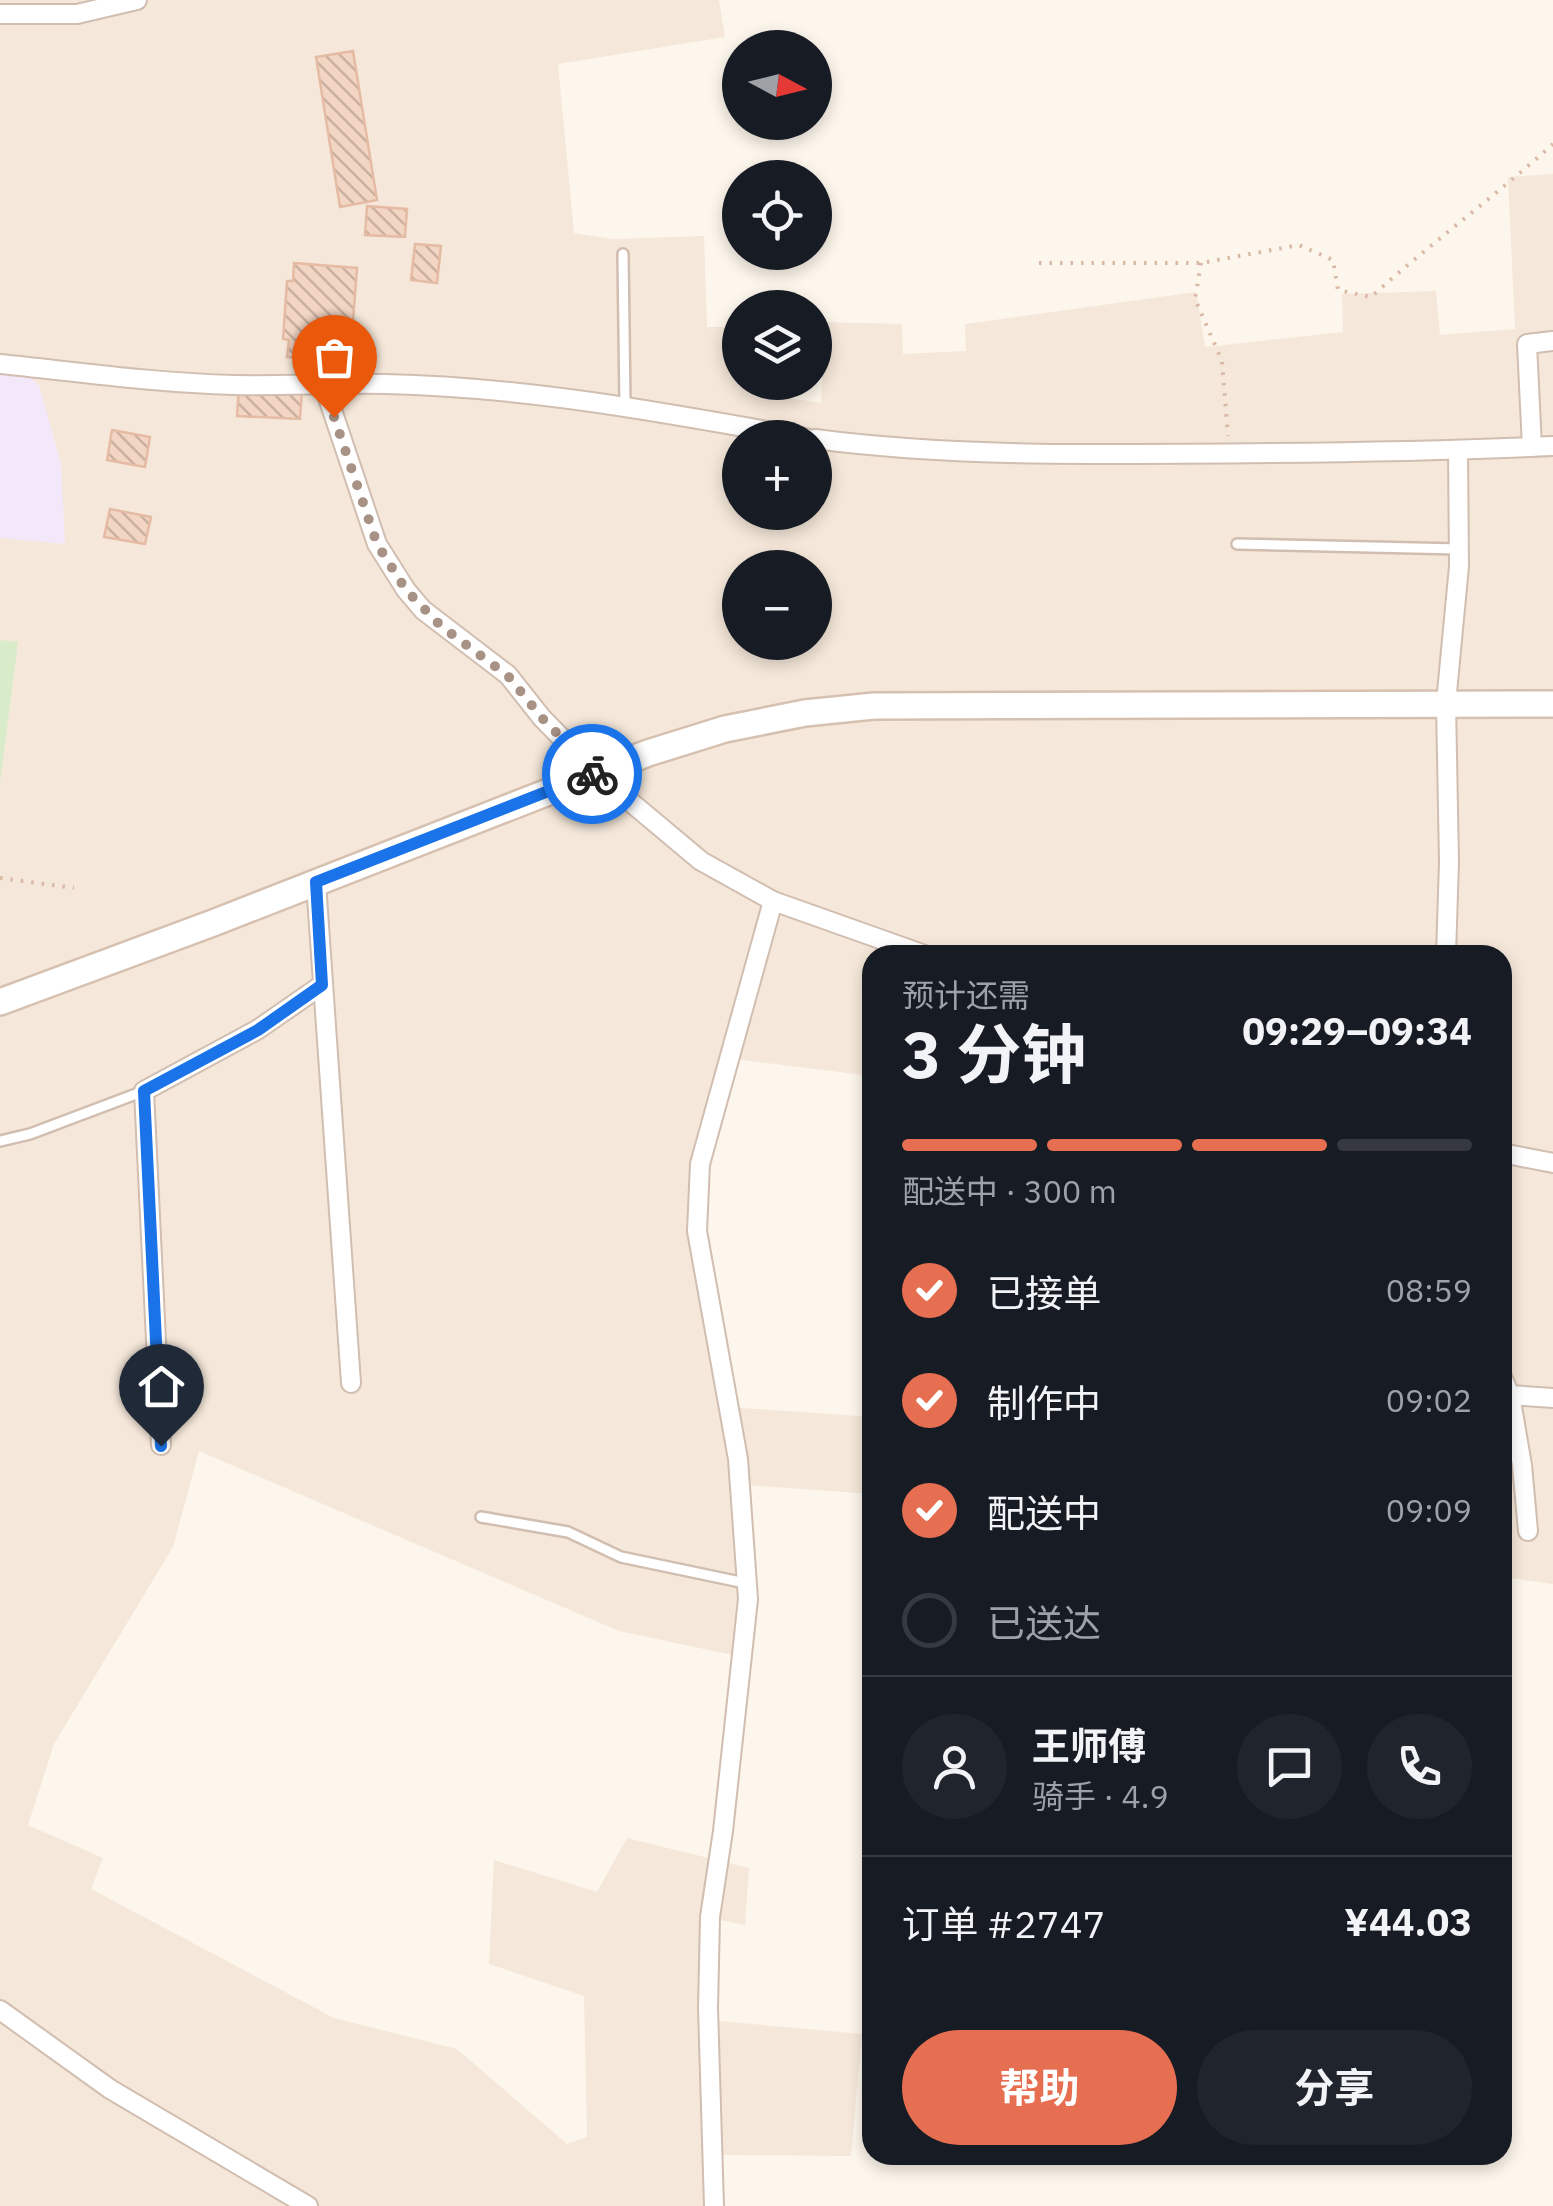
<!DOCTYPE html>
<html lang="zh">
<meta charset="utf-8">
<style>
body{margin:0;font-family:"IBM Plex Sans","Noto Sans SC",sans-serif;background:#20242c;color:#f1f3f6;height:100vh;display:flex;flex-direction:column;font-size:38px;white-space:nowrap}
*{box-sizing:border-box;margin:0}
p{font-size:32px;color:#9ea1a6}
.icon{flex:none;width:55px;height:55px;fill:none;stroke:currentColor;stroke-width:2;stroke-linecap:round;stroke-linejoin:round}
.map{position:relative;flex:1;overflow:hidden}
.sheet{position:absolute;left:862px;top:945px;width:650px;height:1220px;display:flex;flex-direction:column;background:#171b24;border-radius:30px;box-shadow:0 5px 15px #0003}
.sheet>*{flex:none}
.needle{width:65px;rotate:97deg}
.buttons{position:absolute;left:722px;top:30px;display:grid;gap:20px}
.buttons a{display:grid;place-items:center;width:110px;height:110px;border-radius:50%;background:#171b24;box-shadow:0 5px 15px #0003;font-size:50px}
.pin{position:absolute;display:grid;place-items:center;width:85px;height:85px;color:#fff;margin:-102px -42px;border-radius:50% 50% 50% 0;rotate:-45deg;box-shadow:0 0 10px #0007}
.pin .icon{rotate:45deg}
.courier{position:absolute;display:grid;place-items:center;width:100px;height:100px;margin:-50px;border:8px solid #1a73e8;border-radius:50%;background:#fff;color:#222;box-shadow:0 2px 12px #0007}
.summary em{font-style:normal;font-weight:700}
.summary div{display:flex;flex-direction:column-reverse}
.summary{display:flex;align-items:center;justify-content:space-between;height:170px;padding:0 40px}
h1{font-size:65px;font-weight:700;line-height:75px}
.bar{display:grid;grid-template-columns:repeat(4,1fr);gap:15px 10px;align-content:center;height:120px;padding:0 40px}
.bar i{height:12px;border-radius:8px;background:#363941}
.bar .on{background:#e76f51}
.bar p{grid-column:span 4}
.line{display:flex;align-items:center;gap:25px;padding:0 40px;border-top:2px solid #363941}
.line div{flex:1}
.round{display:grid;place-items:center;flex:none;width:105px;height:105px;border-radius:52px;background:#20242c}
ol{padding:0 40px;list-style:none}
li{display:flex;align-items:center;gap:30px;height:110px}
li p{margin-inline-start:auto}
li .icon{padding:10px;border-radius:50%;background:#e76f51;color:#fff;stroke-width:4}
li:last-child{color:#9ea1a6}
li i{width:55px;height:55px;border:5px solid #363941;border-radius:50%}
.button{display:flex;gap:20px;margin-top:auto;padding:20px 40px}
.button a{flex:1;height:115px;border-radius:60px;background:#e76f51;color:#fff;font-size:40px;font-weight:700;line-height:115px;text-align:center}
.button a+a{background:#20242c;color:#f1f3f6}
.map>svg:first-child{display:block}
.residential{fill:#f5e8da;fill-rule:evenodd}
.education{fill:#f3e8fa}
.pitch{fill:#d8ecc9}
.building{fill:url(#building-back-hatch);stroke:#e6bba3;stroke-width:2.5}
.lines{fill:none;stroke-linecap:round;stroke-linejoin:round}
.service-casing{stroke:#d1beb0;stroke-width:14}
.minor-casing{stroke:#d1beb0;stroke-width:22}
.secondary-casing{stroke:#d6c0b0;stroke-width:30}
.path{stroke:#d9b8a5;stroke-width:4;stroke-dasharray:2.5 8;stroke-linecap:butt}
.service{stroke:#fff;stroke-width:9}
.minor{stroke:#fff;stroke-width:18}
.secondary{stroke:#fff;stroke-width:25}
.done{stroke:#a89285;stroke-width:10;stroke-dasharray:0 18}
.route{stroke:#1a73e8;stroke-width:12}
</style>
<div class="map">
<svg width="1553" height="2206" viewBox="0 0 1553 2206">
<defs>
<pattern id="building-back-hatch" width="6" height="6" patternUnits="userSpaceOnUse" patternTransform="scale(2.5)"><rect width="6" height="6" fill="#f3d5c3"/><path d="M-1 5l2 2M0 0l6 6M5-1l2 2" fill="none" stroke="#cab0a1"/></pattern>
</defs>
<rect width="100%" height="100%" fill="#fdf6ec"/>
<!-- residential -->
<path class="residential" d="M 0,0 L 719,0 L 725,37 L 558,64 L 574,233 L 613,239 L 704,236 L 707,327 L 740,327 L 740,382 L 781,383 L 781,397 L 821,403 L 825,322 L 902,324 L 903,354 L 966,351 L 965,324 L 1196,292 L 1205,347 L 1343,332 L 1342,294 L 1436,291 L 1440,335 L 1515,329 L 1508,177 L 1553,174 L 1553,1584 L 1510,1578 L 1502,1469 L 1502,955 L 872,955 L 872,1076 L 726,1058 L 696,1223 L 729,1407 L 872,1417 L 872,1494 L 744,1485 L 742,1657 L 619,1631 L 199,1451 L 173,1547 L 54,1744 L 28,1825 L 103,1858 L 91,1889 L 334,2018 L 457,2049 L 567,2144 L 587,2137 L 584,1996 L 489,1964 L 494,1860 L 597,1892 L 627,1838 L 749,1868 L 745,1925 L 710,1918 L 708,2020 L 862,2034 L 851,2156 L 722,2155 L 723,2206 L 0,2206 ZM 740,438 L 815,438 L 815,512 L 740,512 ZM 740,568 L 815,568 L 815,642 L 740,642 Z"/>
<!-- education -->
<path class="education" d="M 0,369 L 21,371 L 39,385 L 61,463 L 65,544 L 0,538 Z"/>
<!-- pitch -->
<path class="pitch" d="M 0,640 L 18,642 L 0,783 Z"/>
<!-- building -->
<g class="building">
<path d="M 353,51 L 377,200 L 340,207 L 316,57 Z"/>
<path d="M 367,206 L 407,209 L 405,237 L 365,235 Z"/>
<path d="M 415,244 L 441,246 L 437,283 L 411,280 Z"/>
<path d="M 294,263 L 357,268 L 350,361 L 287,357 L 289,340 L 283,339 L 287,281 L 293,281 Z"/>
<path d="M 239,386 L 302,389 L 300,419 L 237,416 Z"/>
<path d="M 112,430 L 150,437 L 145,467 L 107,460 Z"/>
<path d="M 110,509 L 151,517 L 145,544 L 104,537 Z"/>
</g>
<g class="lines">
<defs>
<g id="service">
<path d="M 623,254 L 625,405"/>
<path d="M 1237,544 L 1459,549"/>
<path d="M 0,1141 L 30,1134 L 144,1091"/>
<path d="M 481,1517 L 568,1532 L 621,1557 L 745,1583"/>
</g>
<g id="minor">
<path d="M 0,14 L 77,14 L 137,0"/>
<path d="M 0,364 C 78,372 156,383 234,385 C 284,386 335,383 385,384 C 527,387 667,413 806,438"/>
<path d="M 324,386 L 377,544 L 406,590 L 423,610 L 508,675 L 542,718 L 596,773 L 701,861 L 773,901 L 925,955"/>
<path d="M 815,439 C 907,451 996,454 1088,454 C 1244,454 1398,453 1553,446"/>
<path d="M 1532,447 L 1527,344 L 1553,341"/>
<path d="M 316,883 L 351,1383"/>
<path d="M 1446,955 L 1449,862 L 1446,703 L 1459,566 L 1458,450"/>
<path d="M 1502,1153 L 1553,1163"/>
<path d="M 1502,1377 L 1510,1395 L 1553,1398"/>
<path d="M 1510,1395 L 1522,1465 L 1528,1531"/>
<path d="M 161,1445 L 144,1091 L 257,1030 L 322,985"/>
<path d="M 0,2010 L 110,2089 L 308,2206"/>
<path d="M 714,2206 L 708,2008 L 710,1917 L 723,1831 L 748,1599 L 738,1459 L 697,1231 L 700,1164 L 773,901"/>
</g>
<path id="secondary" d="M 0,1002 L 213,923 L 648,753 L 725,729 L 805,713 L 874,706 L 1553,704"/>
</defs>
<!-- service casing -->
<use href="#service" class="service-casing"/>
<!-- minor casing -->
<use href="#minor" class="minor-casing"/>
<!-- secondary casing -->
<use href="#secondary" class="secondary-casing"/>
<!-- path -->
<g class="path">
<path d="M 1039,263 L 1201,263 L 1299,245 L 1333,260 L 1338,290 L 1371,297 C 1430,244 1494,197 1553,144"/>
<path d="M 1201,263 L 1195,299 L 1222,361 L 1228,436"/>
<path d="M 0,878 L 74,888"/>
</g>
<!-- service -->
<use href="#service" class="service"/>
<!-- minor -->
<use href="#minor" class="minor"/>
<!-- secondary -->
<use href="#secondary" class="secondary"/>
</g>
<g class="lines">
<!-- done -->
<path class="done" d="M 334,417 L 377,544 L 406,590 L 441,626 L 508,676 L 542,718 L 596,773 L 592,774"/>
<!-- route -->
<path class="route" d="M 161,1446 L 144,1091 L 258,1030 L 322,985 L 316,882 L 592,774"/>
</g>
</svg>
<div class="buttons">
<a><svg class="needle" viewBox="-14 -14 28 28"><path d="M0-13l5 13h-10z" fill="#e53935"/><path d="M0 13l5-13h-10z" fill="#9ea1a6"/></svg></a>
<a><svg class="icon" aria-label="locate" viewBox="0 0 24 24"><circle cx="12" cy="12" r="6"/><path d="M12 2v4M12 18v4M2 12h4M18 12h4"/></svg></a>
<a><svg class="icon" aria-label="layers" viewBox="0 0 24 24"><path d="M12 4l9 5-9 5-9-5zM3 14l9 5 9-5"/></svg></a>
<a>+</a>
<a>−</a>
</div>
<div class="pin" style="left:334px;top:417px;background:#ea580c"><svg class="icon" aria-label="bag" viewBox="0 0 24 24"><path d="M5 8h14l-1 12H6zM9 8a3 3 0 0 1 6 0"/></svg></div>
<div class="pin" style="left:161px;top:1446px;background:#1f2937"><svg class="icon" aria-label="home" viewBox="0 0 24 24"><path d="M3 11l9-7 9 7M6 9v11h12V9"/></svg></div>
<div class="courier" style="left:592px;top:774px"><svg class="icon" aria-label="bike" viewBox="0 0 24 24"><circle cx="6" cy="16" r="4"/><circle cx="18" cy="16" r="4"/><path d="M6 16l4-8h5l3 8M10 8l3 8H6M13 5h3"/></svg></div>
<section class="sheet">
<div class="summary"><div><h1>3 分钟</h1><p>预计还需</p></div><em>09:29–09:34</em></div>
<div class="bar"><i class="on"></i><i class="on"></i><i class="on"></i><i></i><p>配送中 · 300 m</p></div>
<ol>
<li><svg class="icon" aria-label="check" viewBox="0 0 24 24"><path d="M5 12l5 5 9-10"/></svg>已接单<p>08:59</p></li>
<li><svg class="icon" aria-label="check" viewBox="0 0 24 24"><path d="M5 12l5 5 9-10"/></svg>制作中<p>09:02</p></li>
<li><svg class="icon" aria-label="check" viewBox="0 0 24 24"><path d="M5 12l5 5 9-10"/></svg>配送中<p>09:09</p></li>
<li><i></i>已送达</li>
</ol>
<div class="line" style="height:180px"><a class="round"><svg class="icon" aria-label="person" viewBox="0 0 24 24"><circle cx="12" cy="8" r="4"/><path d="M4 21q1-7 8-7t8 7"/></svg></a><div><b>王师傅</b><p>骑手 · 4.9</p></div><a class="round"><svg class="icon" aria-label="chat" viewBox="0 0 24 24"><path d="M4 5h16v11H9l-5 4z"/></svg></a><a class="round"><svg class="icon" aria-label="phone" viewBox="0 0 24 24"><path d="M5 4h4l2 5-3 2q2 4 5 5l2-3 5 2v4C11 20 4 13 5 4z"/></svg></a></div>
<div class="line" style="height:130px"><div>订单 #2747</div><b>¥44.03</b></div>
<div class="button"><a>帮助</a><a>分享</a></div>
</section>
</div>
